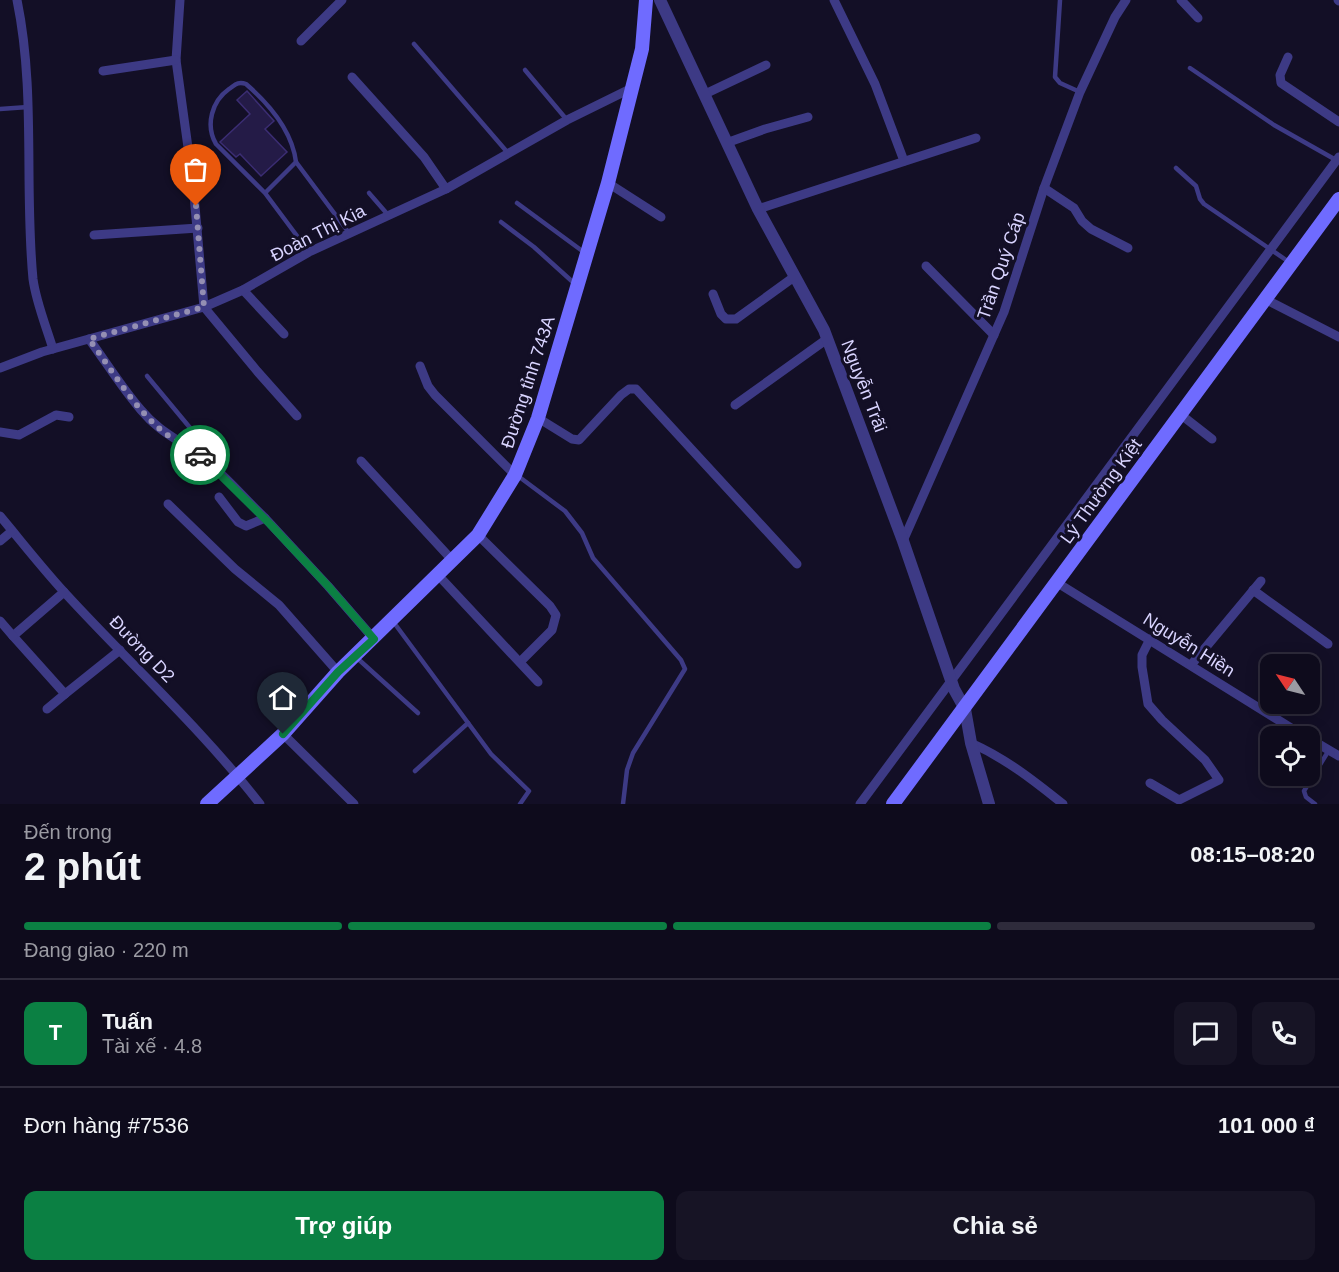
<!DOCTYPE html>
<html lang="vi">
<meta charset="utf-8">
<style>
body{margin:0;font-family:Arial,sans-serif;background:#171425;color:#f1f3f6;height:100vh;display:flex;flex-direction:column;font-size:22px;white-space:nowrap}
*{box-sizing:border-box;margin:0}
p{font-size:20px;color:#9b9ba3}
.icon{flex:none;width:33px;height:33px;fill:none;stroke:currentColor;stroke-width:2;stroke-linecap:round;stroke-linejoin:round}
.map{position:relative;height:804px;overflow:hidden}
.details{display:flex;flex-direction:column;background:#0e0b1c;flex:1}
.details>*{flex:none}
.needle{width:39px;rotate:305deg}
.buttons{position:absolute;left:1260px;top:654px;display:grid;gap:12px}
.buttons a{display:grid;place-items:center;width:60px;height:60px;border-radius:12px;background:#0e0b1c;box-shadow:0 3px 15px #0003,0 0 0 2px #2e2b3b;font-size:30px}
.pin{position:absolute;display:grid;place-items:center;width:51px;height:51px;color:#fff;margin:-62px -26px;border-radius:50% 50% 50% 0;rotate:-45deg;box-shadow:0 0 6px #0007}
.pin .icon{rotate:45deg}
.courier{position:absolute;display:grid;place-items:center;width:60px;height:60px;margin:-30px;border:4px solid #0b8043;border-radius:50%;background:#fff;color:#222;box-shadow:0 2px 8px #0007}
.overview em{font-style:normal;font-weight:800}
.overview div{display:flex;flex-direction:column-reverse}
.overview{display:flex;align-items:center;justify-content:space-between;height:102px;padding:0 24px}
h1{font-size:39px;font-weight:800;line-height:45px}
.bar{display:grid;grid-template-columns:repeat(4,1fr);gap:9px 6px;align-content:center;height:72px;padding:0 24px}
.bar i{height:8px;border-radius:4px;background:#2e2b3b}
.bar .active{background:#0b8043}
.bar p{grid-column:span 4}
.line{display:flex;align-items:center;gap:15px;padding:0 24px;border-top:2px solid #2e2b3b}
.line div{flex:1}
.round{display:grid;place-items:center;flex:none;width:63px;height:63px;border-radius:12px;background:#171425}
.primary-button{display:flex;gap:12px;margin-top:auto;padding:12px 24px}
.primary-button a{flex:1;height:69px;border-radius:12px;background:#0b8043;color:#fff;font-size:24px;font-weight:800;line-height:69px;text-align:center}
.primary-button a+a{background:#171425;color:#f1f3f6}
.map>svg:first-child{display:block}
.building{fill:#241b47;stroke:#3b2d73;stroke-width:1.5}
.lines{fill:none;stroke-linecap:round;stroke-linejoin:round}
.service{stroke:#3d3a85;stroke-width:4.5}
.minor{stroke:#3d3a85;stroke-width:9}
.tertiary{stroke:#3d3a85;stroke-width:12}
.secondary{stroke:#6f6bff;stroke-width:14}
.done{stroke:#948fb3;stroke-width:6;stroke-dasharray:0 10.8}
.route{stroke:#0b8043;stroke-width:8}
.labels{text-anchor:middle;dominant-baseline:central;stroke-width:6;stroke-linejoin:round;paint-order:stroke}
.street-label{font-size:18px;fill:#d9d4ff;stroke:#130f26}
</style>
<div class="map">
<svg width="1339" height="804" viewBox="0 0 1339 804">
<rect width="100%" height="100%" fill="#130f26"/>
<!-- building -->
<path class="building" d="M 247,91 L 274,121 L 265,129 L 287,152 L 261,176 L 240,154 L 236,157 L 220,142 L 250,114 L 237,100 Z"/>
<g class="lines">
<!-- service -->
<g class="service">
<path d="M 1060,0 L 1055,77 L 1060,83 L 1080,92"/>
<path d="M 414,44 L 508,153"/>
<path d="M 1190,68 L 1274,125 L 1336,160"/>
<path d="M 525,70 L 567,120"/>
<path d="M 0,109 L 28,107"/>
<path d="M 296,162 L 349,233"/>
<path d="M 1176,168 L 1196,186 L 1200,199 L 1204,204 L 1289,262"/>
<path d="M 265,193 L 216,144 C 205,125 212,101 229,89 C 235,85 238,81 246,84 C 269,104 292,130 296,162 L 265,193 L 309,252"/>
<path d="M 369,193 L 389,216"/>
<path d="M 517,203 L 585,253"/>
<path d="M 501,222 L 534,247 L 575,284"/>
<path d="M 147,376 L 196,435 L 195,441 L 203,455"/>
<path d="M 518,476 L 565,511 L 582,533 L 593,558 L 681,660 L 685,669 L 633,753 L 627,770 L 623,804"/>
<path d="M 392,620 L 491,754 L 529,791 L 520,804"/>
<path d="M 357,658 L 418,713"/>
<path d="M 415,771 L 468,723"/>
<path d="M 1315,804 L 1306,797 L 1304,791 L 1329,750"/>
</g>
<!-- minor -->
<g class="minor">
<path d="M 17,0 C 36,92 24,186 33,279 C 36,302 46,326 53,349"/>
<path d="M 180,0 L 176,60 L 193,184 L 204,307 L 257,371 L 297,416"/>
<path d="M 834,0 L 875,84 L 904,161"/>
<path d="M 1181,0 L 1198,18"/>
<path d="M 1338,0 L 1339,1"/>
<path d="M 301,41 L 342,0"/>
<path d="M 1288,57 L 1280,75 L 1281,83 L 1339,122"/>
<path d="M 103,71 L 176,60"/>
<path d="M 352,77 L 424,157 L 446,189"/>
<path d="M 705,94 L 766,65"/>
<path d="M 729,142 L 765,129 L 808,117"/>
<path d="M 608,183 L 661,217"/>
<path d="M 1044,188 L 1074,208 L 1082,221 L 1091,229 L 1128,248"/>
<path d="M 758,209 L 976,138"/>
<path d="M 94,235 L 198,228"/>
<path d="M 926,266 L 994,335"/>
<path d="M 243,290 L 284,334"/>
<path d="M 713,294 L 721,314 L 726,319 L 736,319 L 794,277"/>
<path d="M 1265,299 L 1339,337"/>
<path d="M 89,339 C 106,362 122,388 141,410 C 160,433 180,440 202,457 C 225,475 244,498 265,518"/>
<path d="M 420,366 L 428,386 L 435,395 L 515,475"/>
<path d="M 0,368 L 42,352 L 204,307 L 243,290 L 309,252 L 446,189 L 567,120 L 634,87"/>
<path d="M 735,405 L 827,339"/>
<path d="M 1180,414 L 1212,439"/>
<path d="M 538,418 L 572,439 L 579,440 L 621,395 L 629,389 L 636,389 L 797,564"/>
<path d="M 0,432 L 19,435 L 56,415 L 69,417"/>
<path d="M 361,461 L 453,561"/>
<path d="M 219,497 L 238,522 L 246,526 L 265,518 L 328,586 L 374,639"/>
<path d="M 168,504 L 235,569 L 279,605 L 338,672"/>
<path d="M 0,516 C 21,541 42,568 65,593 C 129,663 201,728 260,804"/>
<path d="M 478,535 L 550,606 L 556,615 L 552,630 L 520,662"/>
<path d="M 0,541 L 12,531"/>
<path d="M 903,541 L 1004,312 L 1044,188 L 1080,92 L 1115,17 L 1126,0"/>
<path d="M 438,575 L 538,682"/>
<path d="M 1056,582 L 1304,736"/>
<path d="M 1253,590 L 1328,644"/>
<path d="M 64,592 L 13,636 L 65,694 L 120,650"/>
<path d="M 0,621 L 13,636"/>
<path d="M 1191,665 L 1261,581"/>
<path d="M 47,709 L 65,694"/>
<path d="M 283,734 L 354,804"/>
<path d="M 1310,739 L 1339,756"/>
<path d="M 971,743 C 1005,758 1033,780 1063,804"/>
<path d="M 1150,783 L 1179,800 L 1219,780 L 1205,760 L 1162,720 L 1148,704 L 1142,667 L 1142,655 L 1150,639"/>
<path d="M 860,804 L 1339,157"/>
</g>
<!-- tertiary -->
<path class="tertiary" d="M 660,0 L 758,209 L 824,330 L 903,541 L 954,689 L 965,709 L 971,743 L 989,804"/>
<!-- secondary -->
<g class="secondary">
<path d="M 207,804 L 283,734 L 338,672 L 478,535 L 515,475 L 538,418 L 608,183 L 642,49 L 646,0"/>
<path d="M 893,804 L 1339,199"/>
</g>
</g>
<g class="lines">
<!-- done -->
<path class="done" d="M 196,206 L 204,307 L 89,339 C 112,370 132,405 161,430 C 172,440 187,445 200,455"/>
<!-- route -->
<path class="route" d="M 200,455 L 270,524 L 328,586 L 374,639 L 338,672 L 283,734"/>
</g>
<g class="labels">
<!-- street labels -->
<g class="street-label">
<text transform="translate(318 233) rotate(-27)">Đoàn Thị Kia</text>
<text transform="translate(1001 266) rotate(-71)">Trần Quý Cáp</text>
<text transform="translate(528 382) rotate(-72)">Đường tỉnh 743A</text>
<text transform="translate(864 386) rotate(69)">Nguyễn Trãi</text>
<text transform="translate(1101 491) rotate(-54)">Lý Thường Kiệt</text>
<text transform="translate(1189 645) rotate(32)">Nguyễn Hiền</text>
<text transform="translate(142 649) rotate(46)">Đường D2</text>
</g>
</g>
</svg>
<div class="buttons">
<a><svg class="needle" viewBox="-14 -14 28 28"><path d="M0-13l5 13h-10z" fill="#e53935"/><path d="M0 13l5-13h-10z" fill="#9b9ba3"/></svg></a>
<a><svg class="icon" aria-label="locate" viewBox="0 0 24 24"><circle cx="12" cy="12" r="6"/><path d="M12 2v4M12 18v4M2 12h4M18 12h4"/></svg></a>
</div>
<div class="pin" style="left:196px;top:206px;background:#ea580c"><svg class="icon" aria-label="bag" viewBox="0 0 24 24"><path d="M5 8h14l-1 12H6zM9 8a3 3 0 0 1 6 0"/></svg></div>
<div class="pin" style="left:283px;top:734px;background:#1f2937"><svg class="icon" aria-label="home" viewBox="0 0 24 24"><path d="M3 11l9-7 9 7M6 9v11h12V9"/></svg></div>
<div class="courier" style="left:200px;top:455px"><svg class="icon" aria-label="car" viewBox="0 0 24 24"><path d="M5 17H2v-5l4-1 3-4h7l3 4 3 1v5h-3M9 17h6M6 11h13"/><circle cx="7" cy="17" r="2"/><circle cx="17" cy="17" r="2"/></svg></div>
</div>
<section class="details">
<div class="overview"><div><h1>2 phút</h1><p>Đến trong</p></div><em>08:15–08:20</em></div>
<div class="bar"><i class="active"></i><i class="active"></i><i class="active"></i><i></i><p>Đang giao · 220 m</p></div>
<div class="line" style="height:108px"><b class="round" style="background:#0b8043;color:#fff">T</b><div><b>Tuấn</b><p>Tài xế · 4.8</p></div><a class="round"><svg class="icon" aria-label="chat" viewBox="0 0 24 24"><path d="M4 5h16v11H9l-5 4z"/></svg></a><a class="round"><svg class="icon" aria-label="phone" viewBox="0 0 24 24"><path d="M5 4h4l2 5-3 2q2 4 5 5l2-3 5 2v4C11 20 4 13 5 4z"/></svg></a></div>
<div class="line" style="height:78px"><div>Đơn hàng #7536</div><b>101 000 ₫</b></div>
<div class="primary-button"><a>Trợ giúp</a><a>Chia sẻ</a></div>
</section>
